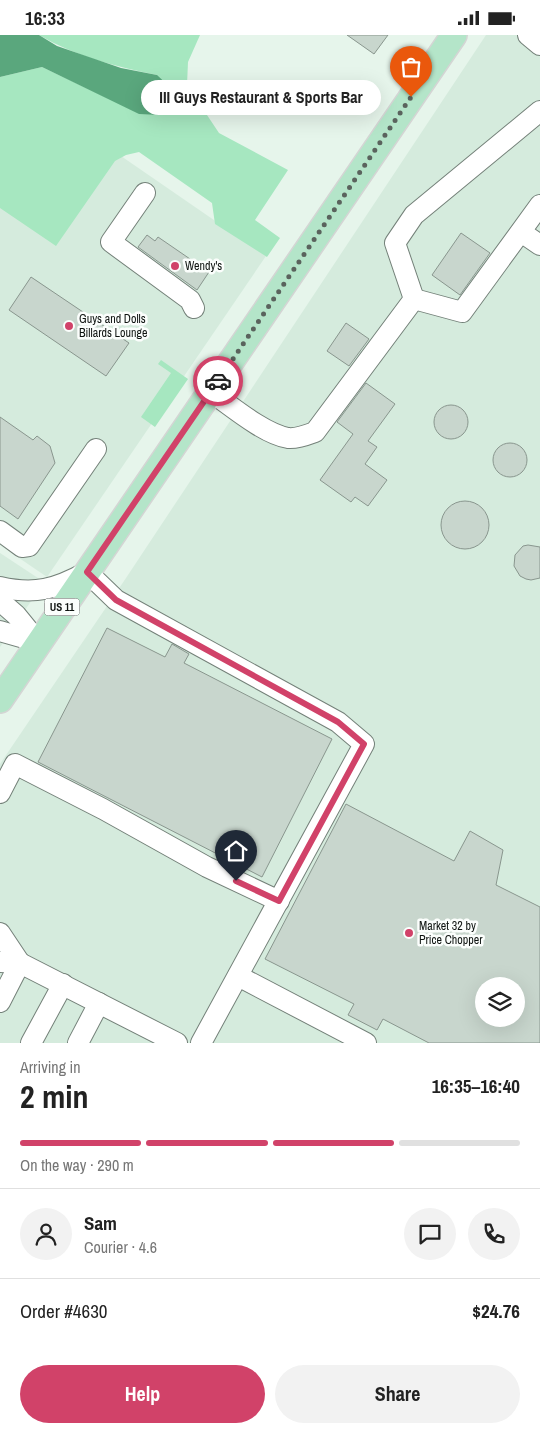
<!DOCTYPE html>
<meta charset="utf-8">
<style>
body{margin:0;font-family:"Archivo Narrow",sans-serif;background:#f2f2f2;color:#222;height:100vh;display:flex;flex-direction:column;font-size:19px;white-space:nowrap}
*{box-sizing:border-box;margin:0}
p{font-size:16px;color:#767676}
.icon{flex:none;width:28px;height:28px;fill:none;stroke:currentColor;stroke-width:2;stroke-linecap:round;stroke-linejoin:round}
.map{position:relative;height:1008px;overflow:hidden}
.sheet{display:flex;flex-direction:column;background:#fff;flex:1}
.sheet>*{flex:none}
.buttons{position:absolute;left:475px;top:942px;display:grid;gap:10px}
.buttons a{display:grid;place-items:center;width:50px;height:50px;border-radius:50%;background:#fff;box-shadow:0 5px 20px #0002;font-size:25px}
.pin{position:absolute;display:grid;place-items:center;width:42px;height:42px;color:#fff;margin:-51px -21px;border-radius:50% 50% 50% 0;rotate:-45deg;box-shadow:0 0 5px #0007}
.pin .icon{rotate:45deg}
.courier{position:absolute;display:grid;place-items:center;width:50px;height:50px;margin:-25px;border:4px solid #d14269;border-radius:50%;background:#fff;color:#222;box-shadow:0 1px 6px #0007}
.bubble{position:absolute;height:35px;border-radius:18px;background:#fff;box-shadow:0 5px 20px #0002;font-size:16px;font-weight:700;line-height:35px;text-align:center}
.headline em{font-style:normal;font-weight:700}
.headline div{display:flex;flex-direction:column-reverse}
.headline{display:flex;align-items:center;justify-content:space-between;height:85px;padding:0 20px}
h1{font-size:32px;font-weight:700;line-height:38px}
.bar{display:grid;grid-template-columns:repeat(4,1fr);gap:8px 5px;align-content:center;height:60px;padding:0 20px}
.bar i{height:6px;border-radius:4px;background:#e0e0e0}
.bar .active{background:#d14269}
.bar p{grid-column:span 4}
.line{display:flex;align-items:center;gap:12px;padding:0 20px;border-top:1px solid #e0e0e0}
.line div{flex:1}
.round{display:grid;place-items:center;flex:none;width:52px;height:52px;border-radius:26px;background:#f2f2f2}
.cta{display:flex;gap:10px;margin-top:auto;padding:10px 20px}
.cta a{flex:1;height:58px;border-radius:30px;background:#d14269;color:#fff;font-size:20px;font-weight:700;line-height:58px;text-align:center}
.cta a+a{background:#f2f2f2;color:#222}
.status{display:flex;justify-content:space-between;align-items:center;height:35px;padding:0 25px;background:#fff;direction:ltr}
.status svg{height:14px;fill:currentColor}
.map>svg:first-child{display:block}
.built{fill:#d5ebdd;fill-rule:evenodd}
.green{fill:#a6e7c0}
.water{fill:#5aa77d}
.building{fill:#c8d6cd;stroke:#89968e;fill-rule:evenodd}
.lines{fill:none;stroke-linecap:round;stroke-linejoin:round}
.minor-casing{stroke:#748179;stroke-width:22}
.major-casing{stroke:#d4d5d4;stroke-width:28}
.minor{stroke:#fff;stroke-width:20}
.major{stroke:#b4e5c9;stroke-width:25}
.done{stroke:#5a635d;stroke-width:5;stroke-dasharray:0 9}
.route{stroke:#d14269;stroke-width:6}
.poi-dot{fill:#d14269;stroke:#fbfefc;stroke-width:2}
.labels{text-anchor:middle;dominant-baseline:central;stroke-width:5;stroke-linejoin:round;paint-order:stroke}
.shield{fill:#fbfefc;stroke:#565a58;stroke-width:1}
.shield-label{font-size:11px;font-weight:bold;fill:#0f1411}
.poi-label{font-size:12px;fill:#0f1411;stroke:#fbfefc;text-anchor:start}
</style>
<div class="status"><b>16:33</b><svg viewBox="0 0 49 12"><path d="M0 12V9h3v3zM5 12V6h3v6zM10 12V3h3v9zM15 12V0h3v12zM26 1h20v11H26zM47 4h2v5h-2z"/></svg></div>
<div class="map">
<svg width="540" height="1008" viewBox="0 0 540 1008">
<rect width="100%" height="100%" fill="#e6f5eb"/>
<!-- built -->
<g class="built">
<path d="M 486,0 L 540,0 L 540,1008 L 0,1008 L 0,729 L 126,543 ZM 484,951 L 516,951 L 516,984 L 484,984 Z"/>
<path d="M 105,110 L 266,221 L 47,542 L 0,510 L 0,143 Z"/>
<path d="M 0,518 L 44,547 L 0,612 Z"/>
</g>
<!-- green -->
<g class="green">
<path d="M 39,0 L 200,0 L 188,27 L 187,50 L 219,98 L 288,135 L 255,185 L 280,203 L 267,222 L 215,189 L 212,168 L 139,117 L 126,120 L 115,126 L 56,211 L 0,173 L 0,42 L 42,32 L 139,78 L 157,40 C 116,32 75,21 39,0 Z"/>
<path d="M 161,325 L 188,344 L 155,392 L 141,382 L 171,338 L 158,329 Z"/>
</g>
<!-- water -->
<path class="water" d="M 0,0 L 39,0 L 57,11 L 121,33 L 157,40 L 176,58 L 179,67 L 174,76 L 160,80 L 139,79 L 42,32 L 0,42 Z"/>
<!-- building -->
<g class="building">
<path d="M 347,0 L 388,0 L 374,19 Z"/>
<path d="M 461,198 L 490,218 L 460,260 L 432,240 Z"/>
<path d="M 147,200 L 155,206 L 158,202 L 209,237 L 197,255 L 138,212 Z"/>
<path d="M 31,242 L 129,308 L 106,341 L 9,275 Z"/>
<path d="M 346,288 L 369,304 L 349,331 L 327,316 Z"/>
<path d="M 366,348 L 395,369 L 368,406 L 377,412 L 365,429 L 387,445 L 368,471 L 355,462 L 351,467 L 320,445 L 353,399 L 337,387 Z"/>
<circle cx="451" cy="387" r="17"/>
<path d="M 0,382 L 33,405 L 37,401 L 50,411 L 55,428 L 18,484 L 0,471 Z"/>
<circle cx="510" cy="425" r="17"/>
<circle cx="465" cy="490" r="24"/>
<path d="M 528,510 L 540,512 L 540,543 L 531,545 L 526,544 L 520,541 L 514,531 L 515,520 L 523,511 Z"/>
<path d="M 107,593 L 165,622 L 172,609 L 189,619 L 184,628 L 332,704 L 262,842 L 38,727 Z"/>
<path d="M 346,769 L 454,826 L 470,796 L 503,815 L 496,850 L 540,872 L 540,1008 L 429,1008 L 383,984 L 377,995 L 348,980 L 354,969 L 265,924 ZM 484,951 L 516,951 L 516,984 L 484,984 Z"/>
</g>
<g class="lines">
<defs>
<g id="minor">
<path d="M 528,0 L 540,10"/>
<path d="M 145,158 L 111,207 L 190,265 L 194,273"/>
<path d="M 521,197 L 540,210"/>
<path d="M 414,264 L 462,277 L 540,170"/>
<path d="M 211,357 C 231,371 264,399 288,403 C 297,404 307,400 315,397 L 414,264 L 395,208 L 414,180 L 540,76"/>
<path d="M 0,496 L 22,512 L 29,511 L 96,414"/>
<path d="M 0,552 C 35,560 56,554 87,537 L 116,565 L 338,687 L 364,709 L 201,1008"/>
<path d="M 0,566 L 16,580 L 38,607"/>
<path d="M 0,596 L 38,607"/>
<path d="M 0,758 L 15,729 L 103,774 L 207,832 L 279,866"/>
<path d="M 0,898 L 20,928"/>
<path d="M 0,927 L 20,928 L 177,1008"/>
<path d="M 238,941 L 366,1008"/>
<path d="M 0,967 L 20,928"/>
<path d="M 31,1008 L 63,949"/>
<path d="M 78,1008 L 99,968"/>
</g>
<path id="major" d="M 0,665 L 454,0"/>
</defs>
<!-- minor casing -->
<use href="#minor" class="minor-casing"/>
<!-- major casing -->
<use href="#major" class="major-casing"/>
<!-- minor -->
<use href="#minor" class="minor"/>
<!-- major -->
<use href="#major" class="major"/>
</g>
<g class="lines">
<!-- done -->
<path class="done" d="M 218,346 L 411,62"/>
<!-- route -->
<path class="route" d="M 218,346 L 87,537 L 116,565 L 338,687 L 364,709 L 279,866 L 236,846"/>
</g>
<!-- markers -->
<g class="poi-dot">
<circle cx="175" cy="231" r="5"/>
<circle cx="69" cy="291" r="5"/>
<circle cx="409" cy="898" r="5"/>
</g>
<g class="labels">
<!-- shield labels -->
<rect class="shield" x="44.5" y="563.5" width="35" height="17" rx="4"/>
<g class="shield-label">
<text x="62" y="572">US 11</text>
</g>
<!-- poi labels -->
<g class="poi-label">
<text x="185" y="231">Wendy's</text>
<text x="79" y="284">Guys and Dolls<tspan x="79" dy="14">Billards Lounge</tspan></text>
<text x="419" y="891">Market 32 by<tspan x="419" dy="14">Price Chopper</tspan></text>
</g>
</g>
</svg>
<div class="buttons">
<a><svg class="icon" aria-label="layers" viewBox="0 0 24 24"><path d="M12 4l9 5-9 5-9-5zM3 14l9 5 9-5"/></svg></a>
</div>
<div class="pin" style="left:411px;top:62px;background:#ea580c"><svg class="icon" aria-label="bag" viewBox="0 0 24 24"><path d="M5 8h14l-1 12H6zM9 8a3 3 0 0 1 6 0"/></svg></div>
<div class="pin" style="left:236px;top:846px;background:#1f2937"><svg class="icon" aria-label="home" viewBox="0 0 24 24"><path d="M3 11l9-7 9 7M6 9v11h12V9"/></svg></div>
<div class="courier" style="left:218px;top:346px"><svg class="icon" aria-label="car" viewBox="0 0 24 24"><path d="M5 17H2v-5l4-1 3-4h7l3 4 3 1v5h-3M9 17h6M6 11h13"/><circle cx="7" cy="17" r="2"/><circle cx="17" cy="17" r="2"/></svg></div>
<div class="bubble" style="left:141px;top:45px;width:240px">III Guys Restaurant &amp; Sports Bar</div>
</div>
<section class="sheet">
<div class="headline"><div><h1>2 min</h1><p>Arriving in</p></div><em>16:35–16:40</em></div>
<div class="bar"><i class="active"></i><i class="active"></i><i class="active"></i><i></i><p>On the way · 290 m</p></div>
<div class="line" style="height:90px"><a class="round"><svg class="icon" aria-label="person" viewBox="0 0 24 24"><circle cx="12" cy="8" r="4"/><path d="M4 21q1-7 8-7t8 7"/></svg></a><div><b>Sam</b><p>Courier · 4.6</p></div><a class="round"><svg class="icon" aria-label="chat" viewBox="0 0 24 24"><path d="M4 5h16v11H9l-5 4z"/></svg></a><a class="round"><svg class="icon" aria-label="phone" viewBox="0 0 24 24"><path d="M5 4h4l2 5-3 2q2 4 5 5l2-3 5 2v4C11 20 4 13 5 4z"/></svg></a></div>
<div class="line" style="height:65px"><div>Order #4630</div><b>$24.76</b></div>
<div class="cta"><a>Help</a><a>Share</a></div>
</section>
